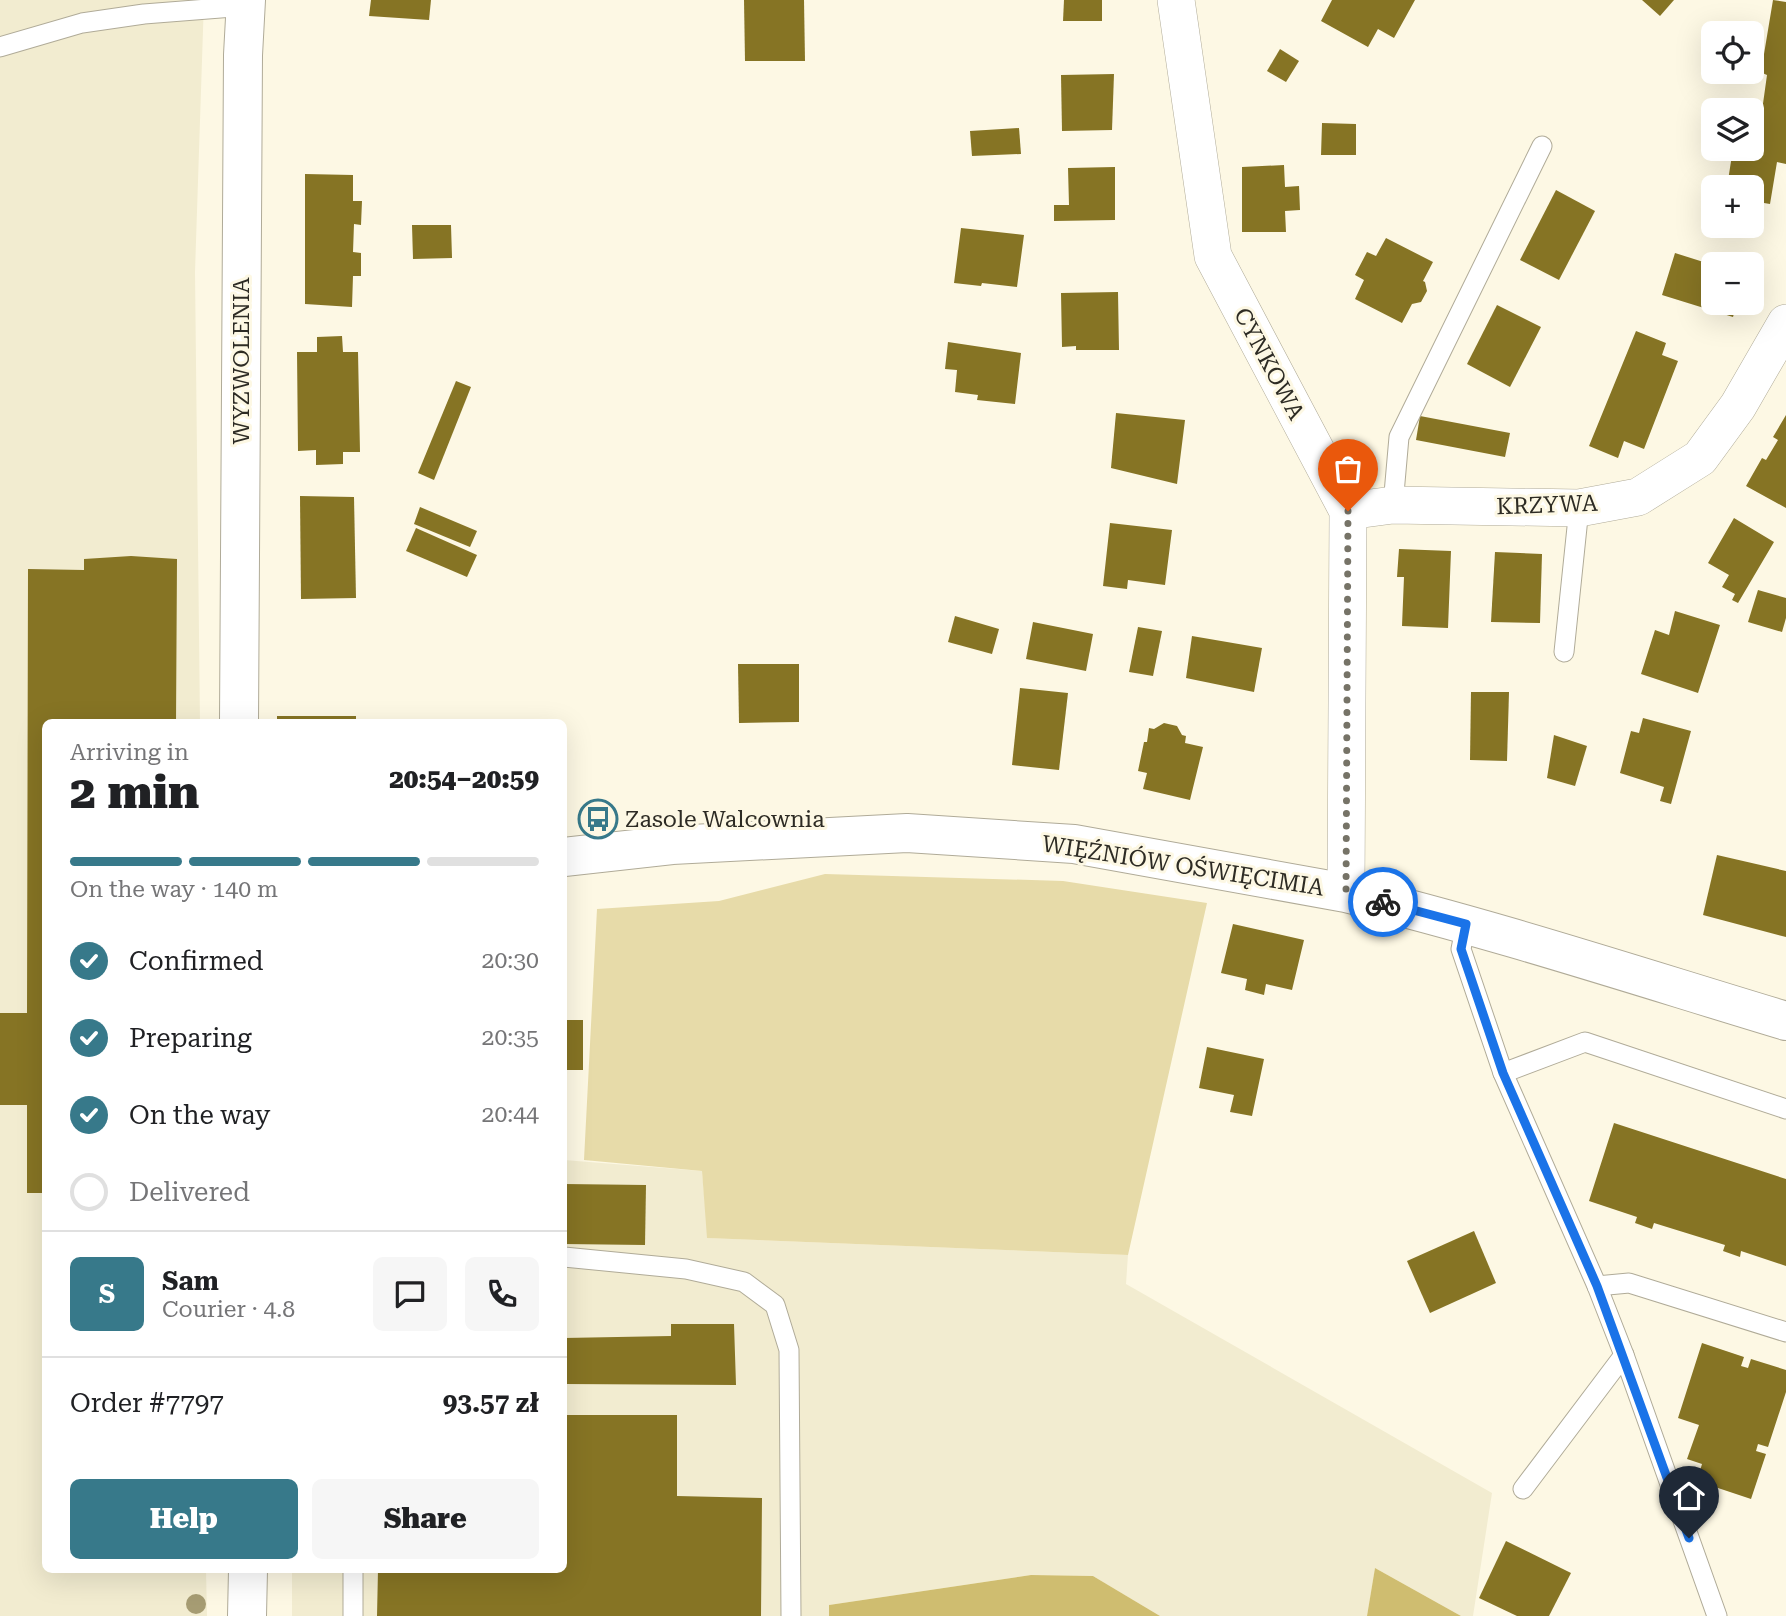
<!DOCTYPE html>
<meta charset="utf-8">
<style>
body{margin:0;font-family:"Roboto Serif",serif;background:#f6f6f6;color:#202124;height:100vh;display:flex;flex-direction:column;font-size:26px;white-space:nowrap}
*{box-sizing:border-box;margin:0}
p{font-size:23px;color:#757577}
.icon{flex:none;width:38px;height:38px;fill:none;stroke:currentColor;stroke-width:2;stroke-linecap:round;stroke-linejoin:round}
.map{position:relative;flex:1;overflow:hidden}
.drawer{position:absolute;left:42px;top:719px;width:525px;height:854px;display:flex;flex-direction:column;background:#fff;border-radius:10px;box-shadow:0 7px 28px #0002}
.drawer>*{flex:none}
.controls{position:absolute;left:1701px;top:21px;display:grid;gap:14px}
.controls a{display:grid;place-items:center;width:63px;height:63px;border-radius:10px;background:#fff;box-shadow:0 7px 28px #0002;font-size:35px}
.pin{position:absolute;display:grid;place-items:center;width:60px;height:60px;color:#fff;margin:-72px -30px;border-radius:50% 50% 50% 0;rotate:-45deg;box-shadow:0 0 7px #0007}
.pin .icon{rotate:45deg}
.courier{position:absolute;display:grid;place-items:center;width:70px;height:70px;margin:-35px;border:5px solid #1a73e8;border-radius:50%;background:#fff;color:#222;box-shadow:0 2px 9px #0007}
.summary em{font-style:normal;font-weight:800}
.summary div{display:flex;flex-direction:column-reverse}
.summary{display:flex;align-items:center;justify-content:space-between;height:119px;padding:0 28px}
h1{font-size:46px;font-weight:800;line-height:52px}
.bar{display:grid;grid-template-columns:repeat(4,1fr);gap:10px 7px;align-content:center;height:84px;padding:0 28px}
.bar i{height:9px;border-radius:5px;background:#e0e0e0}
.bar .active{background:#37798a}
.bar p{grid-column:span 4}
.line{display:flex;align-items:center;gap:18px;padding:0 28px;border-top:2px solid #e0e0e0}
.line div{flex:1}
.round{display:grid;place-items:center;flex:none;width:74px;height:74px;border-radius:10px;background:#f6f6f6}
ol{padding:0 28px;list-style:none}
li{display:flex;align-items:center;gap:21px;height:77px}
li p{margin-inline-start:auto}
li .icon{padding:7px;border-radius:50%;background:#37798a;color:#fff;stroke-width:4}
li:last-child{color:#757577}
li i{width:38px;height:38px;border:4px solid #e0e0e0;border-radius:50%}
.primary-button{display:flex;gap:14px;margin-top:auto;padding:14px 28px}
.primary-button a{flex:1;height:80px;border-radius:10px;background:#37798a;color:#fff;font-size:28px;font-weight:800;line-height:80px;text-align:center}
.primary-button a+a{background:#f6f6f6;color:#202124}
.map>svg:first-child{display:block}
.built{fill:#f2ecd0}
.green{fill:#e7dba9}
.forest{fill:#cfbd70}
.building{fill:#867424}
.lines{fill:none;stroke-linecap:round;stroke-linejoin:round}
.service-casing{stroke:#b0ab98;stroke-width:21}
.minor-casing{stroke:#b0ab98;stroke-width:38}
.tertiary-casing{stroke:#b0ab98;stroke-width:40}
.service{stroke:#fff;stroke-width:19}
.minor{stroke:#fff;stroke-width:37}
.tertiary{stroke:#fff;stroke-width:38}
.tree{fill:#a69c73}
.done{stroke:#767367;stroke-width:7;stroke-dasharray:0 12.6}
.route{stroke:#1a73e8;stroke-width:9}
.labels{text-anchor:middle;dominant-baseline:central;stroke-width:6;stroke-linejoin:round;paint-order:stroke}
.street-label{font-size:23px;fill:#2d2b24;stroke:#fdf8e4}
.poi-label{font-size:23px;fill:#2d2b24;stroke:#fdf8e4;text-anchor:start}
</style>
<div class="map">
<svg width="1786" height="1616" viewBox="0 0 1786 1616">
<rect width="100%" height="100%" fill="#fdf8e4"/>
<!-- built -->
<g class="built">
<path d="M 0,0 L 204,0 L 195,272 L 200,723 L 46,723 L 46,1570 L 206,1570 L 207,1616 L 0,1616 Z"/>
<path d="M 564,1160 L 702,1171 L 708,1238 L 1128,1255 L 1126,1284 L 1492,1493 L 1473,1616 L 1461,1616 L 1375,1568 L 1367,1616 L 1160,1616 L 1093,1576 L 1031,1575 L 829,1605 L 829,1616 L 292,1616 L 292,1570 L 564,1570 Z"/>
</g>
<!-- green -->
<path class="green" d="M 825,874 L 1063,881 L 1207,903 L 1128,1255 L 707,1238 L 702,1171 L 584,1160 L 597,909 L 719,901 Z"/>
<!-- forest -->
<g class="forest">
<path d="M 1375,1568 L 1461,1616 L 1367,1616 Z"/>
<path d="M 1031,1575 L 1093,1576 L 1160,1616 L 829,1616 L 829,1605 Z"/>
</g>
<!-- building -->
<g class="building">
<path d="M 371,0 L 431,0 L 429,20 L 369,16 Z"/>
<path d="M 744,0 L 804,0 L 805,61 L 745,61 Z"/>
<path d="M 1064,0 L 1102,0 L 1102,21 L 1063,21 Z"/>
<path d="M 1332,0 L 1415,0 L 1394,38 L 1378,29 L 1368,47 L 1321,21 Z"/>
<path d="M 1642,0 L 1674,0 L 1660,16 Z"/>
<path d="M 1773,0 L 1786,2 L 1786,164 L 1777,162 L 1770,204 L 1752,201 L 1752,187 L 1727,187 L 1732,155 L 1728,149 L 1752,149 L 1752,117 L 1761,118 L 1767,75 L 1753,69 L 1764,54 Z"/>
<path d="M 1280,49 L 1299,61 L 1286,82 L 1267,71 Z"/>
<path d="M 1114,74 L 1112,130 L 1062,131 L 1061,75 Z"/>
<path d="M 1322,123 L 1356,124 L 1356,155 L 1321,155 Z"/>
<path d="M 1019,128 L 1021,154 L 972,156 L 970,131 Z"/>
<path d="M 1284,165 L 1285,187 L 1299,186 L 1300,210 L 1285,211 L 1286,232 L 1242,232 L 1242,167 Z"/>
<path d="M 1115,167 L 1115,220 L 1054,221 L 1054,205 L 1069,205 L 1068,168 Z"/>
<path d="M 305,174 L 353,175 L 353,201 L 362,201 L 361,225 L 354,224 L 353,252 L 361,253 L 361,276 L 353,276 L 352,307 L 305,304 Z"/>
<path d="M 1556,190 L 1595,211 L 1559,280 L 1520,260 Z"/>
<path d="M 412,225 L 451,225 L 452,258 L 413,259 Z"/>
<path d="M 961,228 L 1024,235 L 1017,287 L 982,283 L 981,286 L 954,283 Z"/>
<path d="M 1386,238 L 1433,262 L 1423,281 L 1425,282 L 1427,291 L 1421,302 L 1412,304 L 1402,323 L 1355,299 L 1364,280 L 1355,275 L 1367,252 L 1376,256 Z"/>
<path d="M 1675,253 L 1713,265 L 1713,303 L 1737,303 L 1733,317 L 1662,295 Z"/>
<path d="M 1118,292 L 1119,350 L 1076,350 L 1076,346 L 1062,347 L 1061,293 Z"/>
<path d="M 1497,305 L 1541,327 L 1510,387 L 1467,364 Z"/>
<path d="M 1636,331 L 1666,343 L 1662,355 L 1678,361 L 1644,449 L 1624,441 L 1618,458 L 1589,446 Z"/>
<path d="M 342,336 L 343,352 L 358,352 L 360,452 L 343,452 L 343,464 L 316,465 L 316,450 L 298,451 L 297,352 L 317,352 L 317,337 Z"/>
<path d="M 948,342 L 1021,353 L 1015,404 L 977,400 L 978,395 L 955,392 L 957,370 L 945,369 Z"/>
<path d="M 456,381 L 471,387 L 434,480 L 418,473 Z"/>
<path d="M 1116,413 L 1185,420 L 1177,484 L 1111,468 Z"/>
<path d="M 1786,415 L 1786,508 L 1746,486 L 1762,458 L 1766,460 L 1778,440 L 1773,437 Z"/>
<path d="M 1420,416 L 1510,433 L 1505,457 L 1416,440 Z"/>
<path d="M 300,496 L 354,497 L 356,598 L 301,599 Z"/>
<path d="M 420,507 L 477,531 L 470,547 L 414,524 Z"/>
<path d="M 1734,518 L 1774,542 L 1738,603 L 1732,600 L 1735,594 L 1722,587 L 1729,575 L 1708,563 Z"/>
<path d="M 1110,523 L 1172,530 L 1165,585 L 1128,580 L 1127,589 L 1103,586 Z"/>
<path d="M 416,528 L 477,555 L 467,577 L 406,551 Z"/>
<path d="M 1399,549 L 1451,551 L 1448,628 L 1402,626 L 1404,577 L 1397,577 Z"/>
<path d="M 1495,552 L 1542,554 L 1540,623 L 1491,622 Z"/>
<path d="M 131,556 L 177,559 L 176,723 L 46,723 L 46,1193 L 27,1193 L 27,1105 L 0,1105 L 0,1013 L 27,1013 L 28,569 L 84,570 L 84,559 Z"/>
<path d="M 1758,590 L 1786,598 L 1786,618 L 1782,632 L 1748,622 Z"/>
<path d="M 1675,611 L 1720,625 L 1698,693 L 1641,674 L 1655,630 L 1669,635 Z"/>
<path d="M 955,616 L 999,629 L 992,654 L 948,642 Z"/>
<path d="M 1033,622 L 1093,634 L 1086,671 L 1026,659 Z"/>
<path d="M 1138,627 L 1162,631 L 1153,676 L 1129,672 Z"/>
<path d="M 1192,636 L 1262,648 L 1254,692 L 1186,678 Z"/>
<path d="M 738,664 L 799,664 L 799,722 L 739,723 Z"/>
<path d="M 1020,688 L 1068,693 L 1059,770 L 1012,765 Z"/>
<path d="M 1471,692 L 1509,692 L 1507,761 L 1470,760 Z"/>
<rect x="277" y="716" width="79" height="7"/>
<path d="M 1643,718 L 1691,731 L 1671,804 L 1660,801 L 1664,787 L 1620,773 L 1631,731 L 1639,733 Z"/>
<path d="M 1164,723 L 1177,726 L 1182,735 L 1186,736 L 1185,743 L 1203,747 L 1190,800 L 1143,789 L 1147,773 L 1138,771 L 1144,742 L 1147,742 L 1149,728 L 1154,729 Z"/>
<path d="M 1554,735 L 1587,746 L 1575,786 L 1547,778 Z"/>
<path d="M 1717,855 L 1786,871 L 1786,937 L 1703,915 Z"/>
<path d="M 1233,924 L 1304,940 L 1292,990 L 1266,984 L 1264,995 L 1245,990 L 1247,979 L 1221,973 Z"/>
<rect x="564" y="1020" width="19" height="50"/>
<path d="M 1207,1047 L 1264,1059 L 1252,1116 L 1230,1112 L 1234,1095 L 1199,1088 Z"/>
<path d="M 1614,1123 L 1786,1179 L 1786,1266 L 1741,1251 L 1740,1257 L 1723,1251 L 1725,1245 L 1654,1223 L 1652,1229 L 1635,1223 L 1637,1217 L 1589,1201 Z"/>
<path d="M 564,1184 L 646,1185 L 645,1245 L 564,1244 Z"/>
<path d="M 1474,1231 L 1496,1283 L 1430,1313 L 1407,1261 Z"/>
<path d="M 671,1324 L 734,1324 L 736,1385 L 564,1384 L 564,1338 L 671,1336 Z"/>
<path d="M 1702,1343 L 1744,1357 L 1741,1366 L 1748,1368 L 1751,1359 L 1786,1370 L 1786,1392 L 1768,1447 L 1758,1444 L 1756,1451 L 1766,1454 L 1751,1499 L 1697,1481 L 1702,1464 L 1687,1459 L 1699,1425 L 1678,1418 Z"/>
<path d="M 564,1415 L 677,1415 L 677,1496 L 762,1498 L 761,1616 L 377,1616 L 378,1570 L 564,1570 Z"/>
<path d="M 1506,1541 L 1571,1573 L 1549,1616 L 1517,1616 L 1479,1598 Z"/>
</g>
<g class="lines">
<defs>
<g id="service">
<path d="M 0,47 L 82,23 L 144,14 L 246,6"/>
<path d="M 1393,505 L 1399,437 L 1542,146"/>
<path d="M 1564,652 L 1579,508"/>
<path d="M 1466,924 L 1461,949 L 1503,1073 L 1597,1286 L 1624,1355 L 1717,1616"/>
<path d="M 1503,1073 L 1585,1042 L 1786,1109"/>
<path d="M 564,1257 L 686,1269 L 744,1282 L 775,1305 L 789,1350 L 791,1616"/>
<path d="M 1597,1286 L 1629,1283 L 1786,1332"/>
<path d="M 1523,1489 L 1624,1355"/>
<path d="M 353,1570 L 353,1616"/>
</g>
<g id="minor">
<path d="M 1176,0 L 1213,256 L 1348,511 L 1346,893"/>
<path d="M 1348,511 L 1393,505 L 1579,508 L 1638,497 L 1700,458 L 1738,406 L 1786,323"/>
</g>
<g id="tertiary">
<path d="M 239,723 L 243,55 L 246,0"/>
<path d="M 564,857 L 672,845 L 907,833 L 1074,844 L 1346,893 C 1494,929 1640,977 1786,1021"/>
<path d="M 247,1616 L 248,1570"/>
</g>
</defs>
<!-- service casing -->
<use href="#service" class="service-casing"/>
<!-- minor casing -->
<use href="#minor" class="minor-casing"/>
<!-- tertiary casing -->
<use href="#tertiary" class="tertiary-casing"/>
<!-- service -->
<use href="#service" class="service"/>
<!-- minor -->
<use href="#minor" class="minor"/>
<!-- tertiary -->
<use href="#tertiary" class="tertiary"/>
</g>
<!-- trees -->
<circle class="tree" cx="196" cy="1604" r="10"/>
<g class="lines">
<!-- done -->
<path class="done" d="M 1348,511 L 1346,893 L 1383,902"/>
<!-- route -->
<path class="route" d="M 1383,902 L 1466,924 L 1461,949 L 1503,1073 L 1597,1286 L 1689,1538"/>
</g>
<!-- icons -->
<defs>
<symbol id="bus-ring" viewBox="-11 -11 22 22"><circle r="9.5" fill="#fdf8e4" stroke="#37798a" stroke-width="1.5"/><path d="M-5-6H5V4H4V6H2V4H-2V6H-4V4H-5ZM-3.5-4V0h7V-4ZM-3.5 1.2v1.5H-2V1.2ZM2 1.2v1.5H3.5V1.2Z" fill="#37798a"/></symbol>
</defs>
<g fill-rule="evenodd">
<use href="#bus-ring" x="576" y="797" width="44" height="44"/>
</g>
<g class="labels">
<!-- street labels -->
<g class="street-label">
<text transform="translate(241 361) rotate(-90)">WYZWOLENIA</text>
<text transform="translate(1269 364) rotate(62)">CYNKOWA</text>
<text transform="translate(1547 505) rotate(-2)">KRZYWA</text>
<text transform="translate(1183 866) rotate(9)">WIĘŹNIÓW OŚWIĘCIMIA</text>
</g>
<!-- poi labels -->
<g class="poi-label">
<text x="625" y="819">Zasole Walcownia</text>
</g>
</g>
</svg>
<div class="controls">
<a><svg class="icon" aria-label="locate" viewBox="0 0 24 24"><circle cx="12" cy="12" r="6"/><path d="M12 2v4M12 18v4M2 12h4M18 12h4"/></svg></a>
<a><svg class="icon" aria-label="layers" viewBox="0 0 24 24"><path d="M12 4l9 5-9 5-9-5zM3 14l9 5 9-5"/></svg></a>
<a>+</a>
<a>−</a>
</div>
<div class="pin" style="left:1348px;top:511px;background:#ea580c"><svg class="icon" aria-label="bag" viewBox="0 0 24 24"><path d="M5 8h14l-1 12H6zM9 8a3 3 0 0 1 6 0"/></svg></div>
<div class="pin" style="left:1689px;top:1538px;background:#1f2937"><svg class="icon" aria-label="home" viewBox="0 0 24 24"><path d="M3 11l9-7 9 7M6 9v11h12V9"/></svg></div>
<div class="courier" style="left:1383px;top:902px"><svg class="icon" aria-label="bike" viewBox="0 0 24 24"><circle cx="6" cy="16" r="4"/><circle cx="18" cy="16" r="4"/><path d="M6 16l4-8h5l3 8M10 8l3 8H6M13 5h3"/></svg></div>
<section class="drawer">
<div class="summary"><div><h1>2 min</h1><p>Arriving in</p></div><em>20:54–20:59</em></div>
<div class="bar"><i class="active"></i><i class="active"></i><i class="active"></i><i></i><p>On the way · 140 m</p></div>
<ol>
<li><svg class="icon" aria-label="check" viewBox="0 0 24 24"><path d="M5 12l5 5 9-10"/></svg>Confirmed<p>20:30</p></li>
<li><svg class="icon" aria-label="check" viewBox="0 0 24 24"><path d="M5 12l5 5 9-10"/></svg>Preparing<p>20:35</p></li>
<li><svg class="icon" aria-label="check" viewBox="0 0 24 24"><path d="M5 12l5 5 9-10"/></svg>On the way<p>20:44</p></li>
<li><i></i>Delivered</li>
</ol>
<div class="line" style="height:126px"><b class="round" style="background:#37798a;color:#fff">S</b><div><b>Sam</b><p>Courier · 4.8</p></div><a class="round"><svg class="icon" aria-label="chat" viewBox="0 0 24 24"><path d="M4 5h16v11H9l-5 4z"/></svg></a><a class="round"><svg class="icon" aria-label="phone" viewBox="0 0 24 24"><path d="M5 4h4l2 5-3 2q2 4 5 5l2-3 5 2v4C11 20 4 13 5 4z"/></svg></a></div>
<div class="line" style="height:91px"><div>Order #7797</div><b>93.57 zł</b></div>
<div class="primary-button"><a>Help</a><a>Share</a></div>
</section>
</div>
